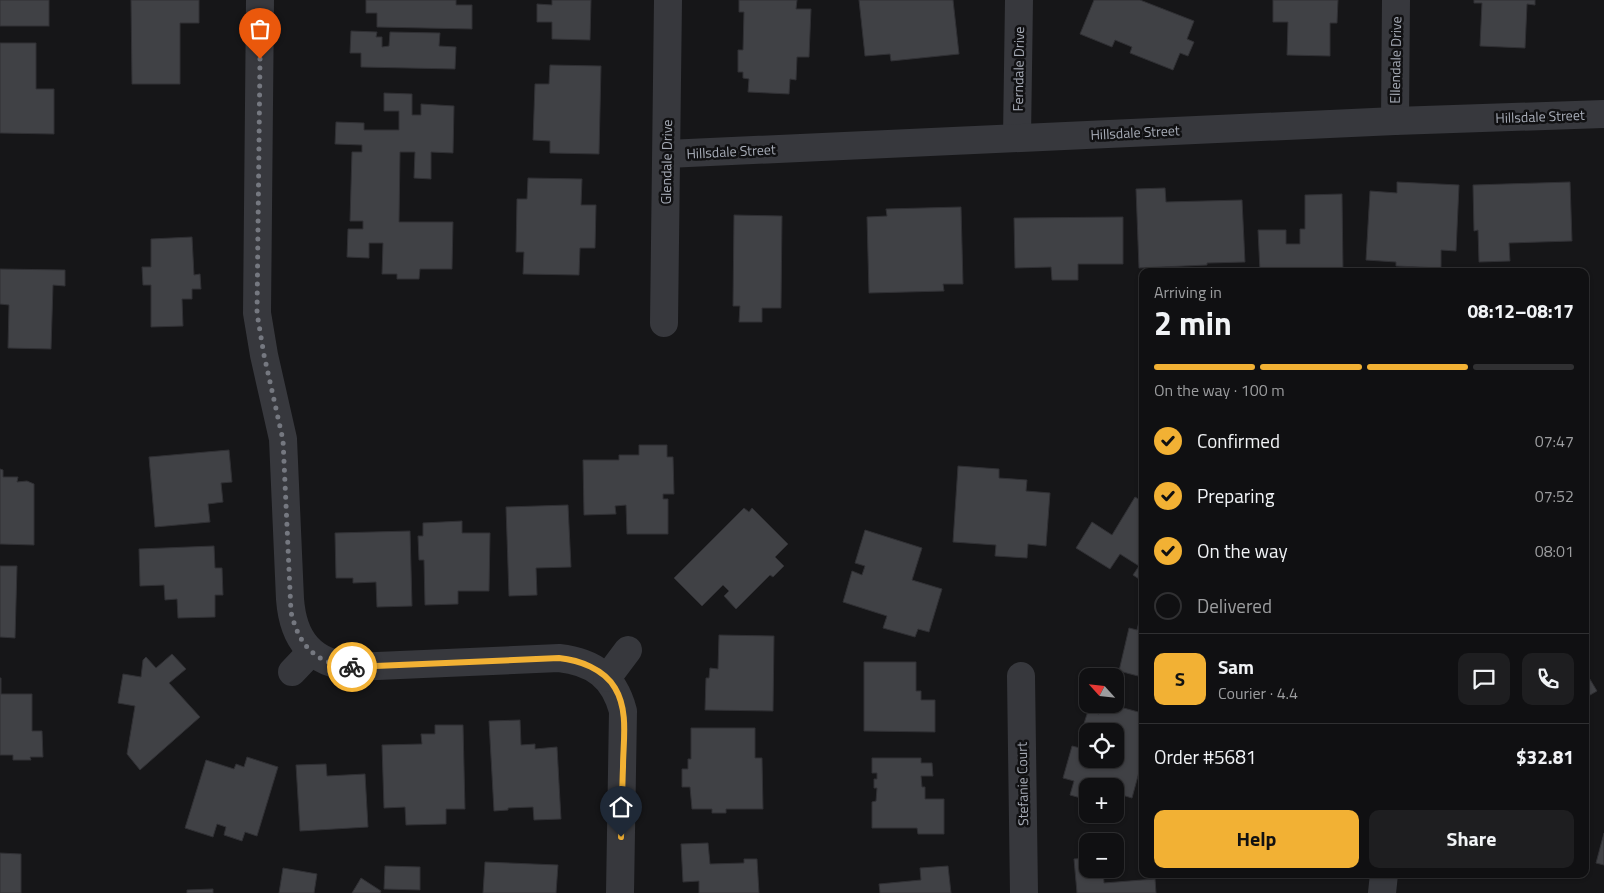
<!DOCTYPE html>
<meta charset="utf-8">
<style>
body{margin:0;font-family:"Titillium Web",sans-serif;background:#1e1e20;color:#f1f3f6;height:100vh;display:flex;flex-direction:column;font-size:19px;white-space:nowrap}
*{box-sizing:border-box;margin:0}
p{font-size:16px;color:#9c9d9f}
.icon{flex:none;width:28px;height:28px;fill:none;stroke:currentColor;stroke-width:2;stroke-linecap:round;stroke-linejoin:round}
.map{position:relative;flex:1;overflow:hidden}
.details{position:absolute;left:1139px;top:268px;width:450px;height:610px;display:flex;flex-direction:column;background:#101012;border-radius:10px;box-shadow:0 1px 4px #0004,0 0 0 1px #303032}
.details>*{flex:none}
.needle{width:32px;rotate:297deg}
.tools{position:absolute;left:1079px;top:668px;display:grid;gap:10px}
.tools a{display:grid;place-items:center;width:45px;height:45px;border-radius:10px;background:#101012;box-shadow:0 1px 4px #0004,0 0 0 1px #303032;font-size:25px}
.pin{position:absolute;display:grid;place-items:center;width:42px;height:42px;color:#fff;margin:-51px -21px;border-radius:50% 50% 50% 0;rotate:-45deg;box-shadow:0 0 5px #0007}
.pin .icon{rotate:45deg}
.courier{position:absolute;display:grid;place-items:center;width:50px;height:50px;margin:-25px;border:4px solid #f2b134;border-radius:50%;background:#fff;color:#222;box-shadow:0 1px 6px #0007}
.summary em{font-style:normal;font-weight:700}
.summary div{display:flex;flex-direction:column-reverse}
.summary{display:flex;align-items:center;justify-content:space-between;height:85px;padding:0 15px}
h1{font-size:32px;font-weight:700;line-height:38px}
.bar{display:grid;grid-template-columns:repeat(4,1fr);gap:8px 5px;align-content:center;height:60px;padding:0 15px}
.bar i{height:6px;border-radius:4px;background:#303032}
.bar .selected{background:#f2b134}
.bar p{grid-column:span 4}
.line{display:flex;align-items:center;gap:12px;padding:0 15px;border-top:1px solid #303032}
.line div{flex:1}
.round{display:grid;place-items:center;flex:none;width:52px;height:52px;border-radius:10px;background:#1e1e20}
ol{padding:0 15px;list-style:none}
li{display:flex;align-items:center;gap:15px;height:55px}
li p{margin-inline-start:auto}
li .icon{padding:5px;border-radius:50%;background:#f2b134;color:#111;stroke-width:4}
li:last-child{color:#9c9d9f}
li i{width:28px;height:28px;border:2px solid #303032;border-radius:50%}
.primary-button{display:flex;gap:10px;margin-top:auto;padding:10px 15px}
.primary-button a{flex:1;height:58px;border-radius:10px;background:#f2b134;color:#111;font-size:20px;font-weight:700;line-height:58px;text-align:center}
.primary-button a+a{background:#1e1e20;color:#f1f3f6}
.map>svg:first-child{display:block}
.building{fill:#404145;stroke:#303034}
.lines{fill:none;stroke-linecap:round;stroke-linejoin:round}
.street{stroke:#37383d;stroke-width:28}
.done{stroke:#757880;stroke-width:5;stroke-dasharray:0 9}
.route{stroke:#f2b134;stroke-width:6}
.labels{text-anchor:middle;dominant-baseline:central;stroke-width:5;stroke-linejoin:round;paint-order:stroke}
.street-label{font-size:14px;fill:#a8adb8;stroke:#111113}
</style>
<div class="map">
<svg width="1604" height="893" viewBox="0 0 1604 893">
<rect width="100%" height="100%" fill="#161618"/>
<!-- building -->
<g class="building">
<rect x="0" y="0" width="49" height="26"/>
<path d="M 131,0 L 199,0 L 199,23 L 180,23 L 180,84 L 132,84 Z"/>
<path d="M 366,0 L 456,0 L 456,5 L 472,5 L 472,29 L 377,27 L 377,13 L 366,13 Z"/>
<path d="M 552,0 L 591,0 L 590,40 L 552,39 L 552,22 L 537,22 L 537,4 L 552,5 Z"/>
<path d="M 739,0 L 797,0 L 796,9 L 811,9 L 809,57 L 797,57 L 796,80 L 790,79 L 789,94 L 748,92 L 749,79 L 743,78 L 743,72 L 738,72 L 738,50 L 743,50 L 744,12 L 739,12 Z"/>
<path d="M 859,0 L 953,0 L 959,54 L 891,61 L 890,54 L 865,56 Z"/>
<path d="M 1094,0 L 1140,0 L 1194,21 L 1187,39 L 1194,42 L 1188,56 L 1180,53 L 1173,70 L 1130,53 L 1132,47 L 1115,40 L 1112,47 L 1080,34 Z"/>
<path d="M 1273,0 L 1338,0 L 1337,23 L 1330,23 L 1330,56 L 1287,55 L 1288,22 L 1273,22 Z"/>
<path d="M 1474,0 L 1535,0 L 1535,5 L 1527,4 L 1525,48 L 1480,46 L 1482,3 L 1474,3 Z"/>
<path d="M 351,31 L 377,32 L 376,37 L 382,37 L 382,47 L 389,46 L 390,32 L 440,33 L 439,46 L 456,47 L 455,69 L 361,67 L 361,53 L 350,53 Z"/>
<path d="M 0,43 L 36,43 L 36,89 L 54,89 L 54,134 L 0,133 Z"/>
<path d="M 550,65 L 601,66 L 599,154 L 550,153 L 550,141 L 533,140 L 535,84 L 549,84 Z"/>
<path d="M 384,93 L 412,94 L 412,115 L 421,115 L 421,104 L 454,106 L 453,153 L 431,152 L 431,179 L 414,178 L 415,152 L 400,152 L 399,222 L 453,222 L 452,269 L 420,269 L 419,279 L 397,279 L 397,274 L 382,274 L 383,243 L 369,243 L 369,258 L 347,257 L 348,229 L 363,229 L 363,221 L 350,221 L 352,152 L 362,152 L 362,145 L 335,144 L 336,122 L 364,123 L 364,130 L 399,130 L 399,111 L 384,111 Z"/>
<path d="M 528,178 L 582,179 L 581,205 L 596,205 L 595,248 L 580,248 L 579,275 L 523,274 L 524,252 L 516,252 L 517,199 L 527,199 Z"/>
<path d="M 1397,182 L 1459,185 L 1456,251 L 1441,250 L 1441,268 L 1396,266 L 1396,262 L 1366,260 L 1370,191 L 1397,193 Z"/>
<path d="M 1570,182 L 1572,241 L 1509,243 L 1510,261 L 1479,262 L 1478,230 L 1474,231 L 1473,185 Z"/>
<path d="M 1165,188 L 1166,202 L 1242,200 L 1245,262 L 1207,263 L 1207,265 L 1139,268 L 1136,189 Z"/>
<path d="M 1342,194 L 1343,271 L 1260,271 L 1258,230 L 1286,230 L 1286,244 L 1300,244 L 1300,229 L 1305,229 L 1305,195 Z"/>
<path d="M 961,207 L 963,284 L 943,284 L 944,291 L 869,293 L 867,217 L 887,216 L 886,209 Z"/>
<path d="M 734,215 L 782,216 L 781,308 L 762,308 L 762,322 L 739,322 L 740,306 L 733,306 Z"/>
<path d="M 1123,217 L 1123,264 L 1078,264 L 1078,280 L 1052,280 L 1051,267 L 1015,268 L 1014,218 Z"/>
<path d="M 192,237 L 194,275 L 200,274 L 201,289 L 192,289 L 192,299 L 182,299 L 183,326 L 151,327 L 151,285 L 143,285 L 142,267 L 151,267 L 151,239 Z"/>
<path d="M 0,269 L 65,270 L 65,286 L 53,285 L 51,349 L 8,348 L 9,305 L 0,304 Z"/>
<path d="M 639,445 L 667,445 L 667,457 L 673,457 L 674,494 L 663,494 L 663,499 L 668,499 L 668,534 L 627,534 L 626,505 L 615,506 L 616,514 L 584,515 L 583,460 L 619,460 L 619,455 L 639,455 Z"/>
<path d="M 229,450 L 232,482 L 221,483 L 223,502 L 208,504 L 210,522 L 155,527 L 149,457 Z"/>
<path d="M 958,466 L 999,469 L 999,478 L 1027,480 L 1026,491 L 1050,493 L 1046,546 L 1028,544 L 1027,558 L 995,556 L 996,545 L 953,542 Z"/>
<path d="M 0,469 L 3,470 L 3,477 L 18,477 L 17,482 L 27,481 L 34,484 L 34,545 L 0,544 Z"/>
<path d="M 1135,497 L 1142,501 L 1142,581 L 1133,575 L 1139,566 L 1120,554 L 1110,569 L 1076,548 L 1092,522 L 1112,535 Z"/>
<path d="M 568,505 L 571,567 L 536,568 L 537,595 L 509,596 L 506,507 Z"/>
<path d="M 744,508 L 749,512 L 752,508 L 788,544 L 775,557 L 784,566 L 773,577 L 770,575 L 736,609 L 724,596 L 729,591 L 723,585 L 702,606 L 674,578 Z"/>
<path d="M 462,521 L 462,533 L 490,533 L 489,591 L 458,591 L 458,604 L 425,605 L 424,560 L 419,560 L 418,536 L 423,536 L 423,523 Z"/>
<path d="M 865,530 L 922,548 L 912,580 L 942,589 L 929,632 L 918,629 L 915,637 L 883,628 L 887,616 L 843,602 L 852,571 L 862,575 L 865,566 L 855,563 Z"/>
<path d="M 410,531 L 412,606 L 377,607 L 376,582 L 353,583 L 353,578 L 336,578 L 335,533 Z"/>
<path d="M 214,546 L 215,568 L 222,568 L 223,595 L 215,595 L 215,617 L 178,618 L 177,599 L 165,600 L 164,585 L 140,586 L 139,549 Z"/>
<path d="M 0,566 L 17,566 L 15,638 L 0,637 Z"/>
<path d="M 1142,609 L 1142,677 L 1119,671 L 1129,628 L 1137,630 Z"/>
<path d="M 719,635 L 774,636 L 773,711 L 705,710 L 706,678 L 709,678 L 710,668 L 718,669 Z"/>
<path d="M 172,654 L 186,669 L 169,683 L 200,717 L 140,770 L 127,754 L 135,706 L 118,703 L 123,674 L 141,677 L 143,660 L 146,657 L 156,668 Z"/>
<path d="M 864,662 L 916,662 L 916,691 L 921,691 L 921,700 L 935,700 L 935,732 L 864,731 Z"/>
<path d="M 1585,671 L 1597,691 L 1585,698 Z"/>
<path d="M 0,678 L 1,678 L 1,694 L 32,694 L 32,731 L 42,731 L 43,757 L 30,757 L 31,760 L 13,760 L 13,755 L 0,755 Z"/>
<path d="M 1109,704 L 1142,713 L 1142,761 L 1132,798 L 1115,793 L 1115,786 L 1088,786 L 1088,800 L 1070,795 L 1074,781 L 1063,778 L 1072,746 L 1084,749 L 1088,738 L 1088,759 L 1115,759 L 1115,731 L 1088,731 L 1088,735 L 1081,733 L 1088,711 L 1099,714 L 1102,706 L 1109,707 Z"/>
<path d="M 520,720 L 521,745 L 535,744 L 535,749 L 557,747 L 561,819 L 534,820 L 533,807 L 508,808 L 508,810 L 494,811 L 489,721 Z"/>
<path d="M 435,725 L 463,725 L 465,809 L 446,809 L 446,824 L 406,825 L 405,807 L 384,808 L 382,745 L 422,744 L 421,734 L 435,734 Z"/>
<path d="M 691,728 L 755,728 L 755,758 L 762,758 L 763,809 L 726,809 L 726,813 L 712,813 L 712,809 L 692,809 L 690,787 L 682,787 L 682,769 L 688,769 L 688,759 L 691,759 Z"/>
<path d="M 247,757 L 278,767 L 257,836 L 245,832 L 242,841 L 224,835 L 226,827 L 217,824 L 213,837 L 185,828 L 206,760 L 234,769 L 236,764 L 244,767 Z"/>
<path d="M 872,758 L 921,758 L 921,763 L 932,763 L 933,776 L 921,776 L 922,787 L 925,787 L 925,799 L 944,799 L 944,834 L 918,834 L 917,828 L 872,828 L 872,802 L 876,801 L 877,788 L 874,788 L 874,779 L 877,779 L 877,773 L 872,773 Z"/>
<path d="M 326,764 L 327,776 L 365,774 L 368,827 L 300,831 L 296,765 Z"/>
<path d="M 1604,833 L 1604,865 L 1596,863 Z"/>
<path d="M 708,843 L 710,864 L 744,863 L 744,859 L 757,859 L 759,893 L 699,893 L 699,881 L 683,882 L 681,844 Z"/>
<path d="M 0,853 L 21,854 L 21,893 L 0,893 Z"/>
<path d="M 1088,858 L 1088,869 L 1103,869 L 1104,883 L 1155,879 L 1156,893 L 1077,893 L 1074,859 Z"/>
<path d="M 485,862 L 558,865 L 556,893 L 483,893 Z"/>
<path d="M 385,866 L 420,867 L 420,890 L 384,889 Z"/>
<path d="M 948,866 L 951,893 L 880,893 L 879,884 L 921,880 L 920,868 Z"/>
<path d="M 283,868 L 317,874 L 314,893 L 279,893 Z"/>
<path d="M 361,878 L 381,891 L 380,893 L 352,893 Z"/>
<path d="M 213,889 L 213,893 L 187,893 L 187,890 Z"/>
</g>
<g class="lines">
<!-- street -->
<g class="street">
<path d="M 260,0 L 257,313 L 264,355 L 283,439 L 290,599 C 293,640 312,664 354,667 L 559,658 C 594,662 614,677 623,711 L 620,893"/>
<path d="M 1395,121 L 1396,0"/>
<path d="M 1017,137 L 1019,0"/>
<path d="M 667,154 L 1395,121 L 1604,114"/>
<path d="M 664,323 L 668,0"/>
<path d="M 292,672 L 311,652"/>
<path d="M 1021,676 L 1024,893"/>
<path d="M 607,678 L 628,650"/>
<path d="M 1382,893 L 1384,874"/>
</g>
</g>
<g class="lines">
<!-- done -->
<path class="done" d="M 260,59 L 257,313 L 264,355 L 283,440 L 291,612 C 299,646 316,664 352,667"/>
<!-- route -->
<path class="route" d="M 352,667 L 559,658 C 579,660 604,669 615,688 C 629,711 623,742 623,767 C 622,791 622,814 621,837"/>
</g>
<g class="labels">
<!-- street labels -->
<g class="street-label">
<text transform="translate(1395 60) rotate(-89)">Ellendale Drive</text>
<text transform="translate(1018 69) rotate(-89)">Ferndale Drive</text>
<text transform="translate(1540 116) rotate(-2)">Hillsdale Street</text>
<text transform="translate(1135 132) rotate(-3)">Hillsdale Street</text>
<text transform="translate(731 151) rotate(-3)">Hillsdale Street</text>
<text transform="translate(666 162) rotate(-89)">Glendale Drive</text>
<text transform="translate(1022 784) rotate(-91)">Stefanie Court</text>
</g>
</g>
</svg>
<div class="tools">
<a><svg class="needle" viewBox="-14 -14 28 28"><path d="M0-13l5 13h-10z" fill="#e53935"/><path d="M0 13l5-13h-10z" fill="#9c9d9f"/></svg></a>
<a><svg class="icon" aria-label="locate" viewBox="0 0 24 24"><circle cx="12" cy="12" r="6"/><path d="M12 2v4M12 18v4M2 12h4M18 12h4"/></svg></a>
<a>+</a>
<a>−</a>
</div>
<div class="pin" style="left:260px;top:59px;background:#ea580c"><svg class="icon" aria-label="bag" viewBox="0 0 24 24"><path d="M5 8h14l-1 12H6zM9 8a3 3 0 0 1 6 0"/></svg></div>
<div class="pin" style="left:621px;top:837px;background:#1f2937"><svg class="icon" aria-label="home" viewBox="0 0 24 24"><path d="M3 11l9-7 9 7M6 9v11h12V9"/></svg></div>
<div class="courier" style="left:352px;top:667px"><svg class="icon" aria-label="bike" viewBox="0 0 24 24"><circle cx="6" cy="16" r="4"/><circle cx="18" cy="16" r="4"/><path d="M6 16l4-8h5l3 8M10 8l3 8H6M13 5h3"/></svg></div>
<section class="details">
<div class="summary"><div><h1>2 min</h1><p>Arriving in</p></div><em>08:12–08:17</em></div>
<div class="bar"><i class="selected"></i><i class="selected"></i><i class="selected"></i><i></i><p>On the way · 100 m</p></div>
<ol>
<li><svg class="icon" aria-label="check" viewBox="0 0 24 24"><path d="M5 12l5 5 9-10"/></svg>Confirmed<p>07:47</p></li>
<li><svg class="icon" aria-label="check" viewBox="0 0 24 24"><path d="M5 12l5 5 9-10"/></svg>Preparing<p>07:52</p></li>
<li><svg class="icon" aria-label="check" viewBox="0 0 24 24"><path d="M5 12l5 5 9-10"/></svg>On the way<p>08:01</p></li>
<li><i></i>Delivered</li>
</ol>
<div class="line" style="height:90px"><b class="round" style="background:#f2b134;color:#111">S</b><div><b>Sam</b><p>Courier · 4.4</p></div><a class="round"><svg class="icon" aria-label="chat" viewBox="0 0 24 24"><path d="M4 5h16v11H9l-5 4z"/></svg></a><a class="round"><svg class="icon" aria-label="phone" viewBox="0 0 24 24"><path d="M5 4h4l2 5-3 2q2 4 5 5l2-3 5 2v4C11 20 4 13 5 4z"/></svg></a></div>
<div class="line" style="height:65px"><div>Order #5681</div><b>$32.81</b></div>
<div class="primary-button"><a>Help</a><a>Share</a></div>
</section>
</div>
